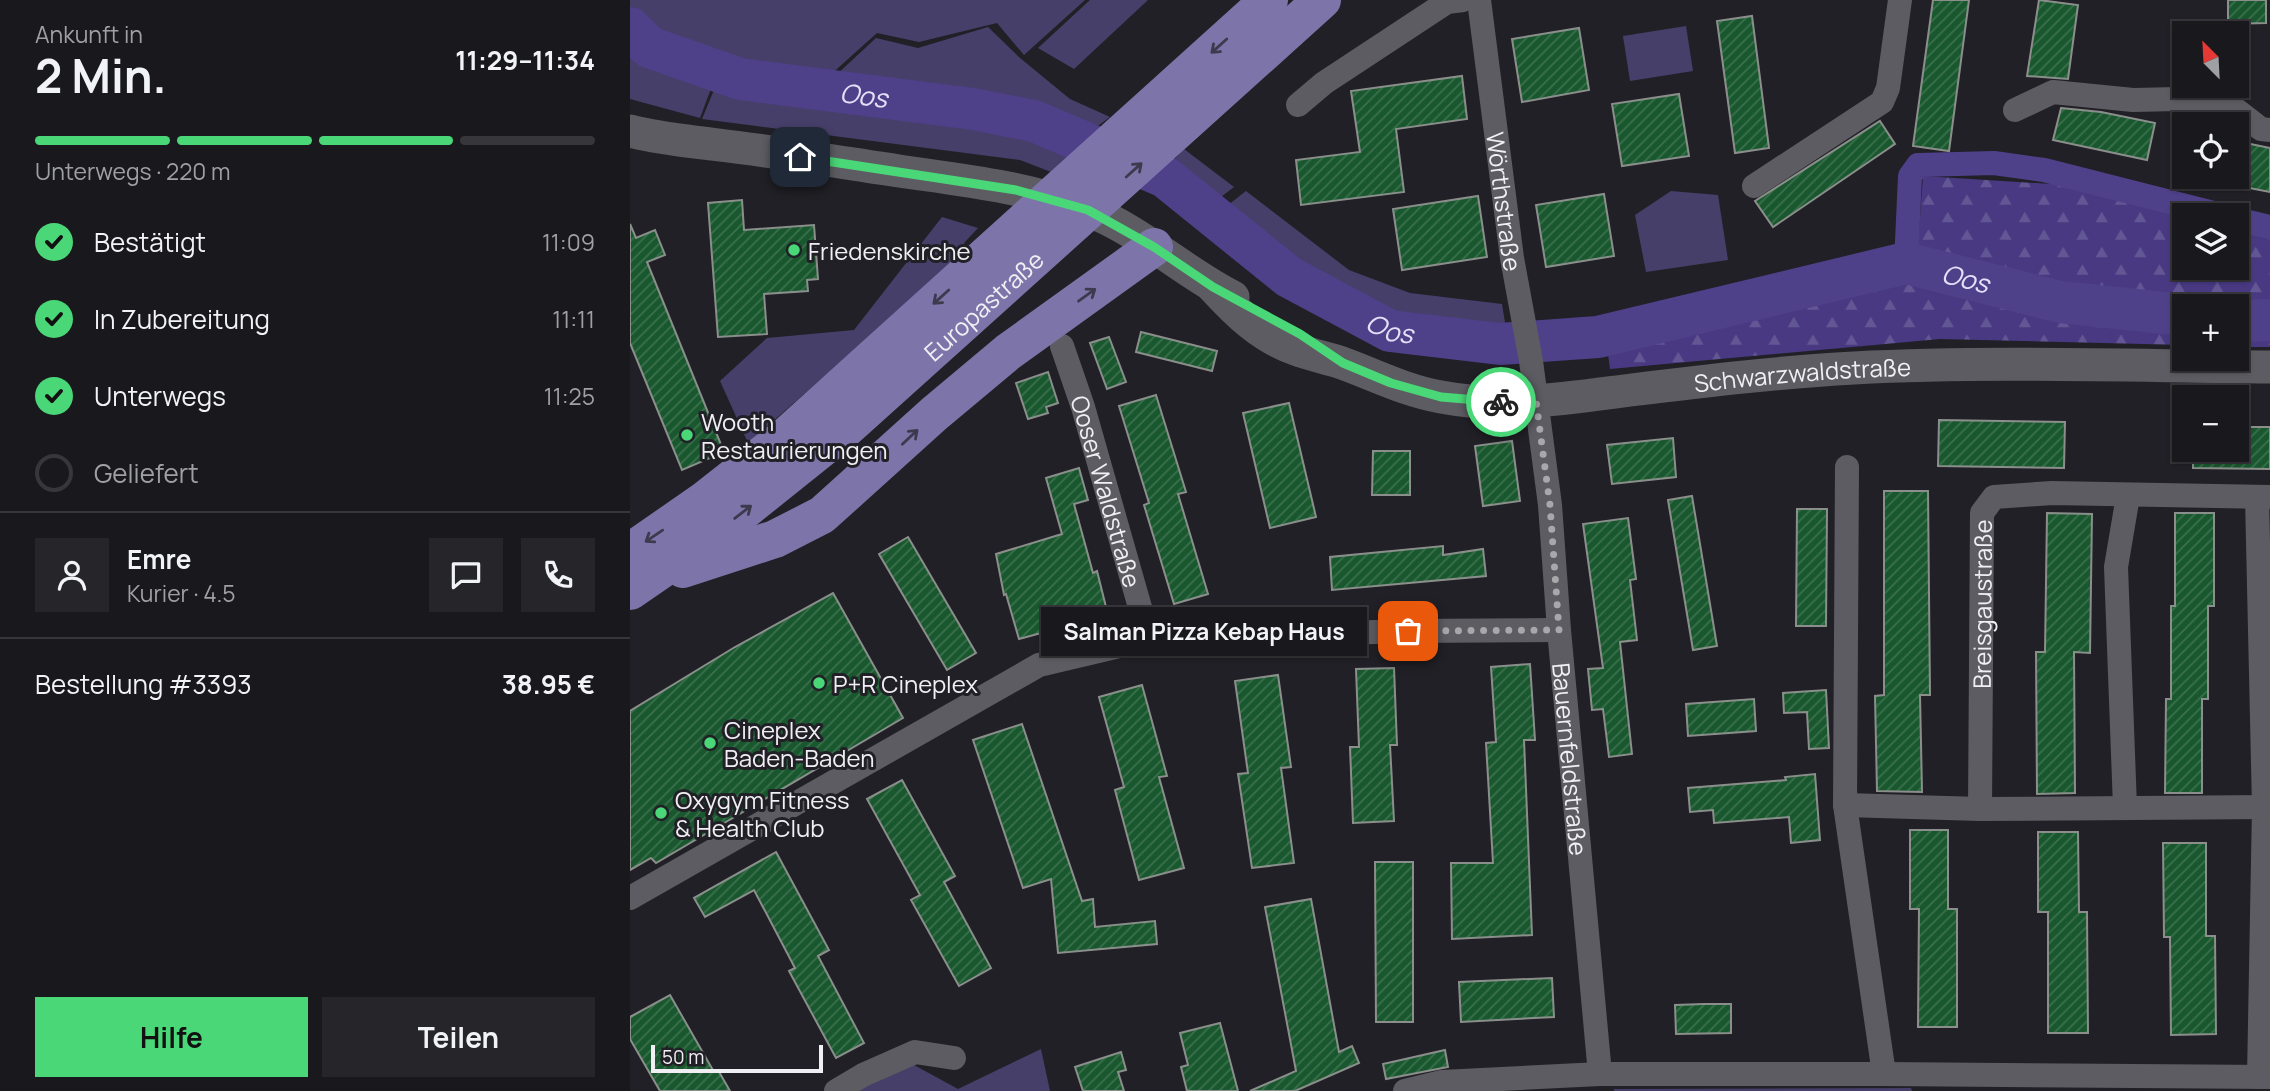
<!DOCTYPE html>
<html lang="de">
<meta charset="utf-8">
<style>
body{margin:0;font-family:Manrope,sans-serif;background:#262529;color:#f1f3f6;height:100vh;display:flex;flex-direction:column;font-size:26px;white-space:nowrap}
*{box-sizing:border-box;margin:0}
p{font-size:23px;color:#9fa0a3}
.icon{flex:none;width:38px;height:38px;fill:none;stroke:currentColor;stroke-width:2;stroke-linecap:round;stroke-linejoin:round}
.map{position:relative;flex:1;overflow:hidden}
.details{display:flex;flex-direction:column;background:#19181c;width:630px}
.details>*{flex:none}
.needle{width:46px;rotate:336deg}
.fabs{position:absolute;left:1542px;top:21px;display:grid;gap:14px}
.fabs a{display:grid;place-items:center;width:77px;height:77px;border-radius:0px;background:#19181c;box-shadow:0 2px 5px #0004,0 0 0 2px #37373b;font-size:35px}
.scale{position:absolute;left:21px;bottom:18px;width:172px;box-sizing:border-box;padding-left:7px;border:4px solid #f0eff3;border-top:0;font-size:19px;line-height:24px;white-space:nowrap;color:#f0eff3;-webkit-text-stroke:5px #212026;paint-order:stroke}
.pin{position:absolute;display:grid;place-items:center;width:60px;height:60px;color:#fff;margin:-30px;border-radius:14px;box-shadow:0 4px 10px #0006}
.courier{position:absolute;display:grid;place-items:center;width:70px;height:70px;margin:-35px;border:5px solid #4ad778;border-radius:50%;background:#fff;color:#222;box-shadow:0 2px 9px #0007}
.bubble{position:absolute;height:49px;border-radius:0px;background:#19181c;box-shadow:0 2px 5px #0004,0 0 0 2px #37373b;font-size:23px;font-weight:700;line-height:49px;text-align:center}
.overview em{font-style:normal;font-weight:700}
.overview div{display:flex;flex-direction:column-reverse}
.overview{display:flex;align-items:center;justify-content:space-between;height:119px;padding:0 35px}
h1{font-size:46px;font-weight:700;line-height:52px}
.bar{display:grid;grid-template-columns:repeat(4,1fr);gap:10px 7px;align-content:center;height:84px;padding:0 35px}
.bar i{height:9px;border-radius:5px;background:#37373b}
.bar .current{background:#4ad778}
.bar p{grid-column:span 4}
.line{display:flex;align-items:center;gap:18px;padding:0 35px;border-top:2px solid #37373b}
.line div{flex:1}
.round{display:grid;place-items:center;flex:none;width:74px;height:74px;border-radius:0px;background:#262529}
ol{padding:0 35px;list-style:none}
li{display:flex;align-items:center;gap:21px;height:77px}
li p{margin-inline-start:auto}
li .icon{padding:7px;border-radius:50%;background:#4ad778;color:#111;stroke-width:4}
li:last-child{color:#9fa0a3}
li i{width:38px;height:38px;border:4px solid #37373b;border-radius:50%}
.cta{display:flex;gap:14px;margin-top:auto;padding:14px 35px}
.cta a{flex:1;height:80px;border-radius:0px;background:#4ad778;color:#111;font-size:28px;font-weight:700;line-height:80px;text-align:center}
.cta a+a{background:#262529;color:#f1f3f6}
main{display:flex;flex:1;min-height:0}
.map>svg:first-child{display:block}
.green{fill:#463f6a}
.forest{fill:url(#forest-firs)}
.lines{fill:none;stroke-linecap:round;stroke-linejoin:round}
.canal{stroke:#4f408a;stroke-width:24}
.river{stroke:#4f408a;stroke-width:42}
.building{fill:url(#building-hatch);stroke:#8a8f8b;stroke-width:2}
.street{stroke:#5d5c62;stroke-width:24}
.secondary{stroke:#5d5c62;stroke-width:33}
.primary{stroke:#7d75aa;stroke-width:38}
.oneway{stroke:#3d3a4e}
.done{stroke:#a8a7ab;stroke-width:7;stroke-dasharray:0 12.6}
.route{stroke:#4ad778;stroke-width:9}
.poi-dot{fill:#4ad778;stroke:#212026;stroke-width:2.5}
.labels{text-anchor:middle;dominant-baseline:central;stroke-width:6;stroke-linejoin:round;paint-order:stroke}
.street-label{font-size:24px;fill:#f0eff3;stroke:#212026}
.poi-label{font-size:24px;fill:#f0eff3;stroke:#212026;text-anchor:start}
.water-label{font-size:26px;font-style:italic;fill:#e3e1f7;stroke:#212026}
</style>
<main>
<section class="details">
<div class="overview"><div><h1>2 Min.</h1><p>Ankunft in</p></div><em>11:29–11:34</em></div>
<div class="bar"><i class="current"></i><i class="current"></i><i class="current"></i><i></i><p>Unterwegs · 220 m</p></div>
<ol>
<li><svg class="icon" aria-label="check" viewBox="0 0 24 24"><path d="M5 12l5 5 9-10"/></svg>Bestätigt<p>11:09</p></li>
<li><svg class="icon" aria-label="check" viewBox="0 0 24 24"><path d="M5 12l5 5 9-10"/></svg>In Zubereitung<p>11:11</p></li>
<li><svg class="icon" aria-label="check" viewBox="0 0 24 24"><path d="M5 12l5 5 9-10"/></svg>Unterwegs<p>11:25</p></li>
<li><i></i>Geliefert</li>
</ol>
<div class="line" style="height:126px"><a class="round"><svg class="icon" aria-label="person" viewBox="0 0 24 24"><circle cx="12" cy="8" r="4"/><path d="M4 21q1-7 8-7t8 7"/></svg></a><div><b>Emre</b><p>Kurier · 4.5</p></div><a class="round"><svg class="icon" aria-label="chat" viewBox="0 0 24 24"><path d="M4 5h16v11H9l-5 4z"/></svg></a><a class="round"><svg class="icon" aria-label="phone" viewBox="0 0 24 24"><path d="M5 4h4l2 5-3 2q2 4 5 5l2-3 5 2v4C11 20 4 13 5 4z"/></svg></a></div>
<div class="line" style="height:91px"><div>Bestellung #3393</div><b>38.95 €</b></div>
<div class="cta"><a>Hilfe</a><a>Teilen</a></div>
</section>
<div class="map">
<svg width="1640" height="1091" viewBox="0 0 1640 1091">
<defs>
<pattern id="forest-firs" width="22" height="20" patternUnits="userSpaceOnUse" patternTransform="scale(1.75)"><rect width="22" height="20" fill="#483982"/><path d="M5 1l3.5 6h-7zM16 11l3.5 6h-7z" fill="#635694"/></pattern>
<pattern id="building-hatch" width="6" height="6" patternUnits="userSpaceOnUse" patternTransform="scale(1.75)"><rect width="6" height="6" fill="#19582e"/><path d="M-1 1l2-2M0 6l6-6M5 7l2-2" fill="none" stroke="#3b704d"/></pattern>
</defs>
<rect width="100%" height="100%" fill="#212026"/>
<!-- green -->
<g class="green">
<path d="M 0,0 L 455,0 L 394,55 L 367,23 L 289,42 L 247,33 L 198,77 L 142,74 L 16,34 L 0,21 Z"/>
<path d="M 460,0 L 518,0 L 444,69 L 408,48 Z"/>
<path d="M 1056,26 L 1063,71 L 1000,81 L 993,36 Z"/>
<path d="M 358,27 L 390,58 L 440,99 L 480,117 L 461,131 L 300,83 L 204,77 L 246,38 L 288,48 Z"/>
<path d="M 0,47 L 10,55 L 82,86 L 70,118 L 0,99 Z"/>
<path d="M 86,85 L 399,127 L 449,146 L 421,172 L 390,160 L 72,119 Z"/>
<path d="M 554,149 L 604,187 L 587,200 L 541,163 Z"/>
<path d="M 616,191 L 719,270 L 780,293 L 872,304 L 876,329 L 812,323 L 753,312 L 711,295 L 598,205 Z"/>
<path d="M 1041,191 L 1088,195 L 1098,260 L 1016,272 L 1005,215 Z"/>
<path d="M 312,217 L 348,228 L 334,243 L 339,250 L 118,443 L 90,381 L 137,338 L 224,330 Z"/>
<path d="M 411,1049 L 420,1091 L 226,1091 L 284,1065 L 328,1089 Z"/>
<path d="M 1281,1088 L 1282,1091 L 984,1091 L 984,1089 Z"/>
</g>
<!-- forest -->
<path class="forest" d="M 1293,176 L 1436,185 L 1563,215 L 1554,215 L 1554,268 L 1606,268 L 1607,225 L 1640,233 L 1640,347 L 1607,347 L 1606,306 L 1554,306 L 1554,345 L 1310,339 L 980,369 L 977,346 L 1286,274 Z"/>
<g class="lines">
<!-- canal -->
<g class="canal">
<path d="M 0,46 L 19,47"/>
<path d="M 1606,219 L 1640,227"/>
<path d="M 1276,263 L 1280,176 L 1288,165 L 1364,163 L 1414,170 L 1591,215"/>
</g>
<!-- river -->
<g class="river">
<path id="s1" d="M 0,28 L 19,47 L 110,79 L 343,109 L 404,121 L 535,177 L 659,277 L 760,331 L 870,344 L 968,337 L 1276,263 L 1430,302 L 1554,315"/>
<path d="M 1606,321 L 1640,320"/>
</g>
</g>
<!-- building -->
<g class="building">
<path d="M 1303,0 L 1339,0 L 1319,151 L 1283,146 Z"/>
<path d="M 1409,0 L 1448,5 L 1438,79 L 1397,76 Z"/>
<path d="M 1598,0 L 1636,0 L 1636,23 L 1598,24 Z"/>
<path d="M 1122,16 L 1139,148 L 1105,153 L 1087,21 Z"/>
<path d="M 949,28 L 959,90 L 892,102 L 882,39 Z"/>
<path d="M 832,76 L 837,119 L 766,129 L 774,192 L 671,205 L 666,160 L 730,152 L 721,91 Z"/>
<path d="M 1049,94 L 1059,156 L 992,166 L 982,104 Z"/>
<path d="M 1431,108 L 1471,112 L 1525,123 L 1517,160 L 1423,140 Z"/>
<path d="M 1250,121 L 1265,144 L 1143,227 L 1125,201 Z"/>
<path d="M 1606,141 L 1640,148 L 1640,192 L 1609,186 L 1611,178 L 1606,178 Z"/>
<path d="M 974,194 L 984,256 L 916,267 L 906,205 Z"/>
<path d="M 848,196 L 857,257 L 772,270 L 763,209 Z"/>
<path d="M 112,200 L 114,230 L 184,225 L 188,279 L 177,280 L 178,291 L 134,294 L 137,334 L 88,337 L 78,203 Z"/>
<path d="M 0,224 L 6,238 L 25,230 L 35,255 L 17,262 L 94,452 L 52,470 L 0,343 Z"/>
<path d="M 511,332 L 587,351 L 582,371 L 506,352 Z"/>
<path d="M 479,337 L 496,382 L 477,389 L 460,343 Z"/>
<path d="M 418,372 L 428,403 L 416,407 L 418,413 L 398,419 L 386,383 Z"/>
<path d="M 526,395 L 556,492 L 548,494 L 578,594 L 544,604 L 514,505 L 519,503 L 489,406 Z"/>
<path d="M 659,403 L 686,517 L 640,528 L 613,413 Z"/>
<path d="M 1309,420 L 1435,422 L 1434,468 L 1308,466 Z"/>
<path d="M 1606,427 L 1640,427 L 1640,469 L 1563,468 L 1563,450 L 1606,450 Z"/>
<path d="M 1043,438 L 1046,477 L 982,484 L 977,445 Z"/>
<path d="M 882,441 L 890,501 L 853,506 L 845,446 Z"/>
<path d="M 743,451 L 780,451 L 780,495 L 742,495 Z"/>
<path d="M 449,468 L 458,500 L 444,504 L 463,573 L 467,571 L 478,615 L 389,639 L 376,594 L 374,595 L 366,554 L 432,534 L 416,478 Z"/>
<path d="M 1254,491 L 1298,491 L 1300,695 L 1290,695 L 1292,792 L 1247,791 L 1245,696 L 1254,695 Z"/>
<path d="M 1062,496 L 1087,646 L 1063,650 L 1038,500 Z"/>
<path d="M 1167,509 L 1197,509 L 1196,626 L 1166,626 Z"/>
<path d="M 1417,513 L 1462,514 L 1460,653 L 1444,652 L 1445,793 L 1407,794 L 1406,652 L 1415,652 Z"/>
<path d="M 1545,513 L 1584,513 L 1584,606 L 1578,606 L 1578,699 L 1572,699 L 1572,793 L 1535,793 L 1536,699 L 1541,699 L 1541,606 L 1545,606 Z"/>
<path d="M 998,518 L 1006,579 L 1000,580 L 1007,640 L 990,642 L 1002,754 L 979,757 L 973,709 L 962,710 L 958,669 L 973,668 L 953,524 Z"/>
<path d="M 278,537 L 346,653 L 317,670 L 249,554 Z"/>
<path d="M 813,546 L 813,555 L 853,549 L 856,576 L 702,590 L 700,557 Z"/>
<path d="M 203,593 L 273,718 L 26,863 L 21,858 L 0,870 L 0,711 L 105,647 Z"/>
<path d="M 900,664 L 905,740 L 894,740 L 902,935 L 822,939 L 821,863 L 863,863 L 856,743 L 866,742 L 861,667 Z"/>
<path d="M 764,668 L 767,745 L 760,745 L 764,821 L 723,823 L 720,747 L 729,747 L 726,669 Z"/>
<path d="M 648,675 L 661,767 L 651,768 L 664,863 L 622,868 L 608,774 L 618,773 L 605,681 Z"/>
<path d="M 512,685 L 537,776 L 529,777 L 554,868 L 509,880 L 485,790 L 494,787 L 469,697 Z"/>
<path d="M 1196,690 L 1199,748 L 1179,749 L 1177,712 L 1154,713 L 1153,693 Z"/>
<path d="M 1124,699 L 1126,731 L 1058,736 L 1056,704 Z"/>
<path d="M 392,724 L 452,901 L 463,899 L 465,927 L 525,921 L 527,944 L 428,953 L 421,879 L 393,888 L 343,740 Z"/>
<path d="M 1185,774 L 1190,840 L 1161,843 L 1159,817 L 1084,823 L 1083,810 L 1060,812 L 1058,788 L 1156,780 L 1155,777 Z"/>
<path d="M 272,780 L 325,876 L 314,882 L 361,968 L 329,986 L 281,900 L 290,895 L 237,799 Z"/>
<path d="M 1280,830 L 1318,830 L 1318,909 L 1327,909 L 1327,1027 L 1288,1027 L 1289,909 L 1280,909 Z"/>
<path d="M 1408,832 L 1448,832 L 1449,912 L 1457,912 L 1458,1033 L 1418,1033 L 1418,912 L 1408,912 Z"/>
<path d="M 1533,843 L 1576,843 L 1576,936 L 1585,936 L 1586,1034 L 1541,1035 L 1540,937 L 1534,937 Z"/>
<path d="M 146,852 L 199,950 L 188,956 L 234,1043 L 206,1058 L 159,971 L 165,968 L 124,890 L 75,917 L 64,898 Z"/>
<path d="M 745,862 L 783,862 L 783,1022 L 746,1022 Z"/>
<path d="M 681,899 L 709,1052 L 722,1046 L 729,1063 L 665,1091 L 620,1091 L 666,1071 L 635,907 Z"/>
<path d="M 922,978 L 924,1017 L 831,1022 L 829,982 Z"/>
<path d="M 40,995 L 84,1072 L 88,1070 L 100,1091 L 30,1091 L 0,1039 L 0,1017 Z"/>
<path d="M 1074,1004 L 1101,1004 L 1101,1033 L 1046,1034 L 1045,1005 Z"/>
<path d="M 590,1023 L 608,1091 L 557,1091 L 551,1067 L 558,1065 L 550,1033 Z"/>
<path d="M 815,1050 L 818,1067 L 756,1079 L 753,1064 Z"/>
<path d="M 491,1052 L 496,1070 L 488,1072 L 494,1091 L 453,1091 L 445,1067 Z"/>
</g>
<g class="lines">
<!-- street -->
<g class="street">
<path id="s2" d="M 849,0 L 882,258 L 901,361 L 920,505 L 929,630 L 970,1074"/>
<path d="M 668,105 L 694,83 L 817,2 L 833,0"/>
<path d="M 1385,110 L 1423,92 L 1503,100 L 1591,98 L 1631,129 L 1640,130"/>
<path d="M 1124,186 L 1252,102 L 1258,88 L 1270,0"/>
<path id="s3" d="M 432,346 L 453,407 L 519,639"/>
<path d="M 1217,467 L 1215,805 L 1254,1074"/>
<path d="M 1627,497 L 1634,807 L 1629,1077"/>
<path d="M 1215,805 L 1350,809 L 1640,807"/>
<path d="M 1495,807 L 1486,567 L 1498,496"/>
<path id="s4" d="M 1350,809 L 1352,513 L 1364,497 L 1422,493 L 1640,497"/>
<path d="M 0,898 L 409,665 L 519,639 L 778,631 L 929,630"/>
<path d="M 206,1091 L 233,1075 L 285,1052 L 324,1058"/>
<path d="M 775,1091 L 812,1082 L 970,1074 L 1254,1074 L 1640,1077"/>
</g>
<!-- secondary -->
<g class="secondary">
<path d="M 0,131 C 30,139 59,141 89,145 C 149,152 209,162 269,171 C 331,180 397,187 457,210 C 510,230 553,272 603,297"/>
<path id="s5" d="M 583,287 C 607,313 631,337 665,349 C 681,355 697,358 712,363 C 745,375 776,391 811,397 C 873,409 939,398 1001,390 C 1075,381 1150,372 1224,368 C 1363,361 1502,366 1640,367"/>
</g>
<!-- primary -->
<g class="primary">
<path d="M 0,552 L 76,499 L 155,437 L 639,0"/>
<path d="M 53,569 L 145,539 L 192,515 L 304,414 L 378,352 L 524,247"/>
<path id="s6" d="M 0,591 L 96,525 L 211,433 L 692,0"/>
</g>
</g>
<!-- one-way arrows -->
<defs><path id="oneway-shaft" d="M-6 0H5M1.5-3L5.5 0L1.5 3" fill="none" stroke-width="1.6" stroke-linecap="round" stroke-linejoin="round" transform="scale(1.75)"/></defs>
<g class="oneway">
<use href="#oneway-shaft" transform="translate(589 46) rotate(138)"/>
<use href="#oneway-shaft" transform="translate(504 170) rotate(-42)"/>
<use href="#oneway-shaft" transform="translate(457 295) rotate(-36)"/>
<use href="#oneway-shaft" transform="translate(311 297) rotate(138)"/>
<use href="#oneway-shaft" transform="translate(280 437) rotate(-43)"/>
<use href="#oneway-shaft" transform="translate(113 512) rotate(-38)"/>
<use href="#oneway-shaft" transform="translate(24 536) rotate(146)"/>
</g>
<g class="lines">
<!-- done -->
<path class="done" d="M 778,631 L 929,630 L 920,505 L 906,401 L 871,402"/>
<!-- route -->
<path class="route" d="M 170,157 L 386,190 L 458,210 L 524,247 L 583,287 L 670,334 L 713,363 L 761,383 L 811,397 L 871,402"/>
</g>
<!-- markers -->
<g class="poi-dot">
<circle cx="164" cy="250" r="7"/>
<circle cx="57" cy="435" r="7"/>
<circle cx="189" cy="683" r="7"/>
<circle cx="80" cy="743" r="7"/>
<circle cx="31" cy="813" r="7"/>
</g>
<g class="labels">
<!-- street labels -->
<g class="street-label">
<text stroke="none"><textPath href="#s2" startOffset="203">Wörthstraße</textPath></text>
<text stroke="none"><textPath href="#s6" startOffset="455">Europastraße</textPath></text>
<text stroke="none"><textPath href="#s5" startOffset="621">Schwarzwaldstraße</textPath></text>
<text stroke="none"><textPath href="#s3" startOffset="152">Ooser Waldstraße</textPath></text>
<text stroke="none"><textPath href="#s4" startOffset="205">Breisgaustraße</textPath></text>
<text stroke="none"><textPath href="#s2" startOffset="765">Bauernfeldstraße</textPath></text>
</g>
<!-- poi labels -->
<g class="poi-label">
<text x="178" y="250">Friedenskirche</text>
<text x="71" y="421">Wooth<tspan x="71" dy="28">Restaurierungen</tspan></text>
<text x="203" y="683">P+R Cineplex</text>
<text x="94" y="729">Cineplex<tspan x="94" dy="28">Baden-Baden</tspan></text>
<text x="45" y="799">Oxygym Fitness<tspan x="45" dy="28">&amp; Health Club</tspan></text>
</g>
<!-- water labels -->
<g class="water-label">
<text stroke="none"><textPath href="#s1" startOffset="248">Oos</textPath></text>
<text stroke="none"><textPath href="#s1" startOffset="1424">Oos</textPath></text>
<text stroke="none"><textPath href="#s1" startOffset="836">Oos</textPath></text>
</g>
</g>
</svg>
<div class="fabs">
<a><svg class="needle" viewBox="-14 -14 28 28"><path d="M0-13l5 13h-10z" fill="#e53935"/><path d="M0 13l5-13h-10z" fill="#9fa0a3"/></svg></a>
<a><svg class="icon" aria-label="locate" viewBox="0 0 24 24"><circle cx="12" cy="12" r="6"/><path d="M12 2v4M12 18v4M2 12h4M18 12h4"/></svg></a>
<a><svg class="icon" aria-label="layers" viewBox="0 0 24 24"><path d="M12 4l9 5-9 5-9-5zM3 14l9 5 9-5"/></svg></a>
<a>+</a>
<a>−</a>
</div>
<div class="scale">50 m</div>
<div class="pin" style="left:778px;top:631px;background:#ea580c"><svg class="icon" aria-label="bag" viewBox="0 0 24 24"><path d="M5 8h14l-1 12H6zM9 8a3 3 0 0 1 6 0"/></svg></div>
<div class="pin" style="left:170px;top:157px;background:#1f2937"><svg class="icon" aria-label="home" viewBox="0 0 24 24"><path d="M3 11l9-7 9 7M6 9v11h12V9"/></svg></div>
<div class="courier" style="left:871px;top:402px"><svg class="icon" aria-label="bike" viewBox="0 0 24 24"><circle cx="6" cy="16" r="4"/><circle cx="18" cy="16" r="4"/><path d="M6 16l4-8h5l3 8M10 8l3 8H6M13 5h3"/></svg></div>
<div class="bubble" style="left:411px;top:607px;width:326px">Salman Pizza Kebap Haus</div>
</div>
</main>
